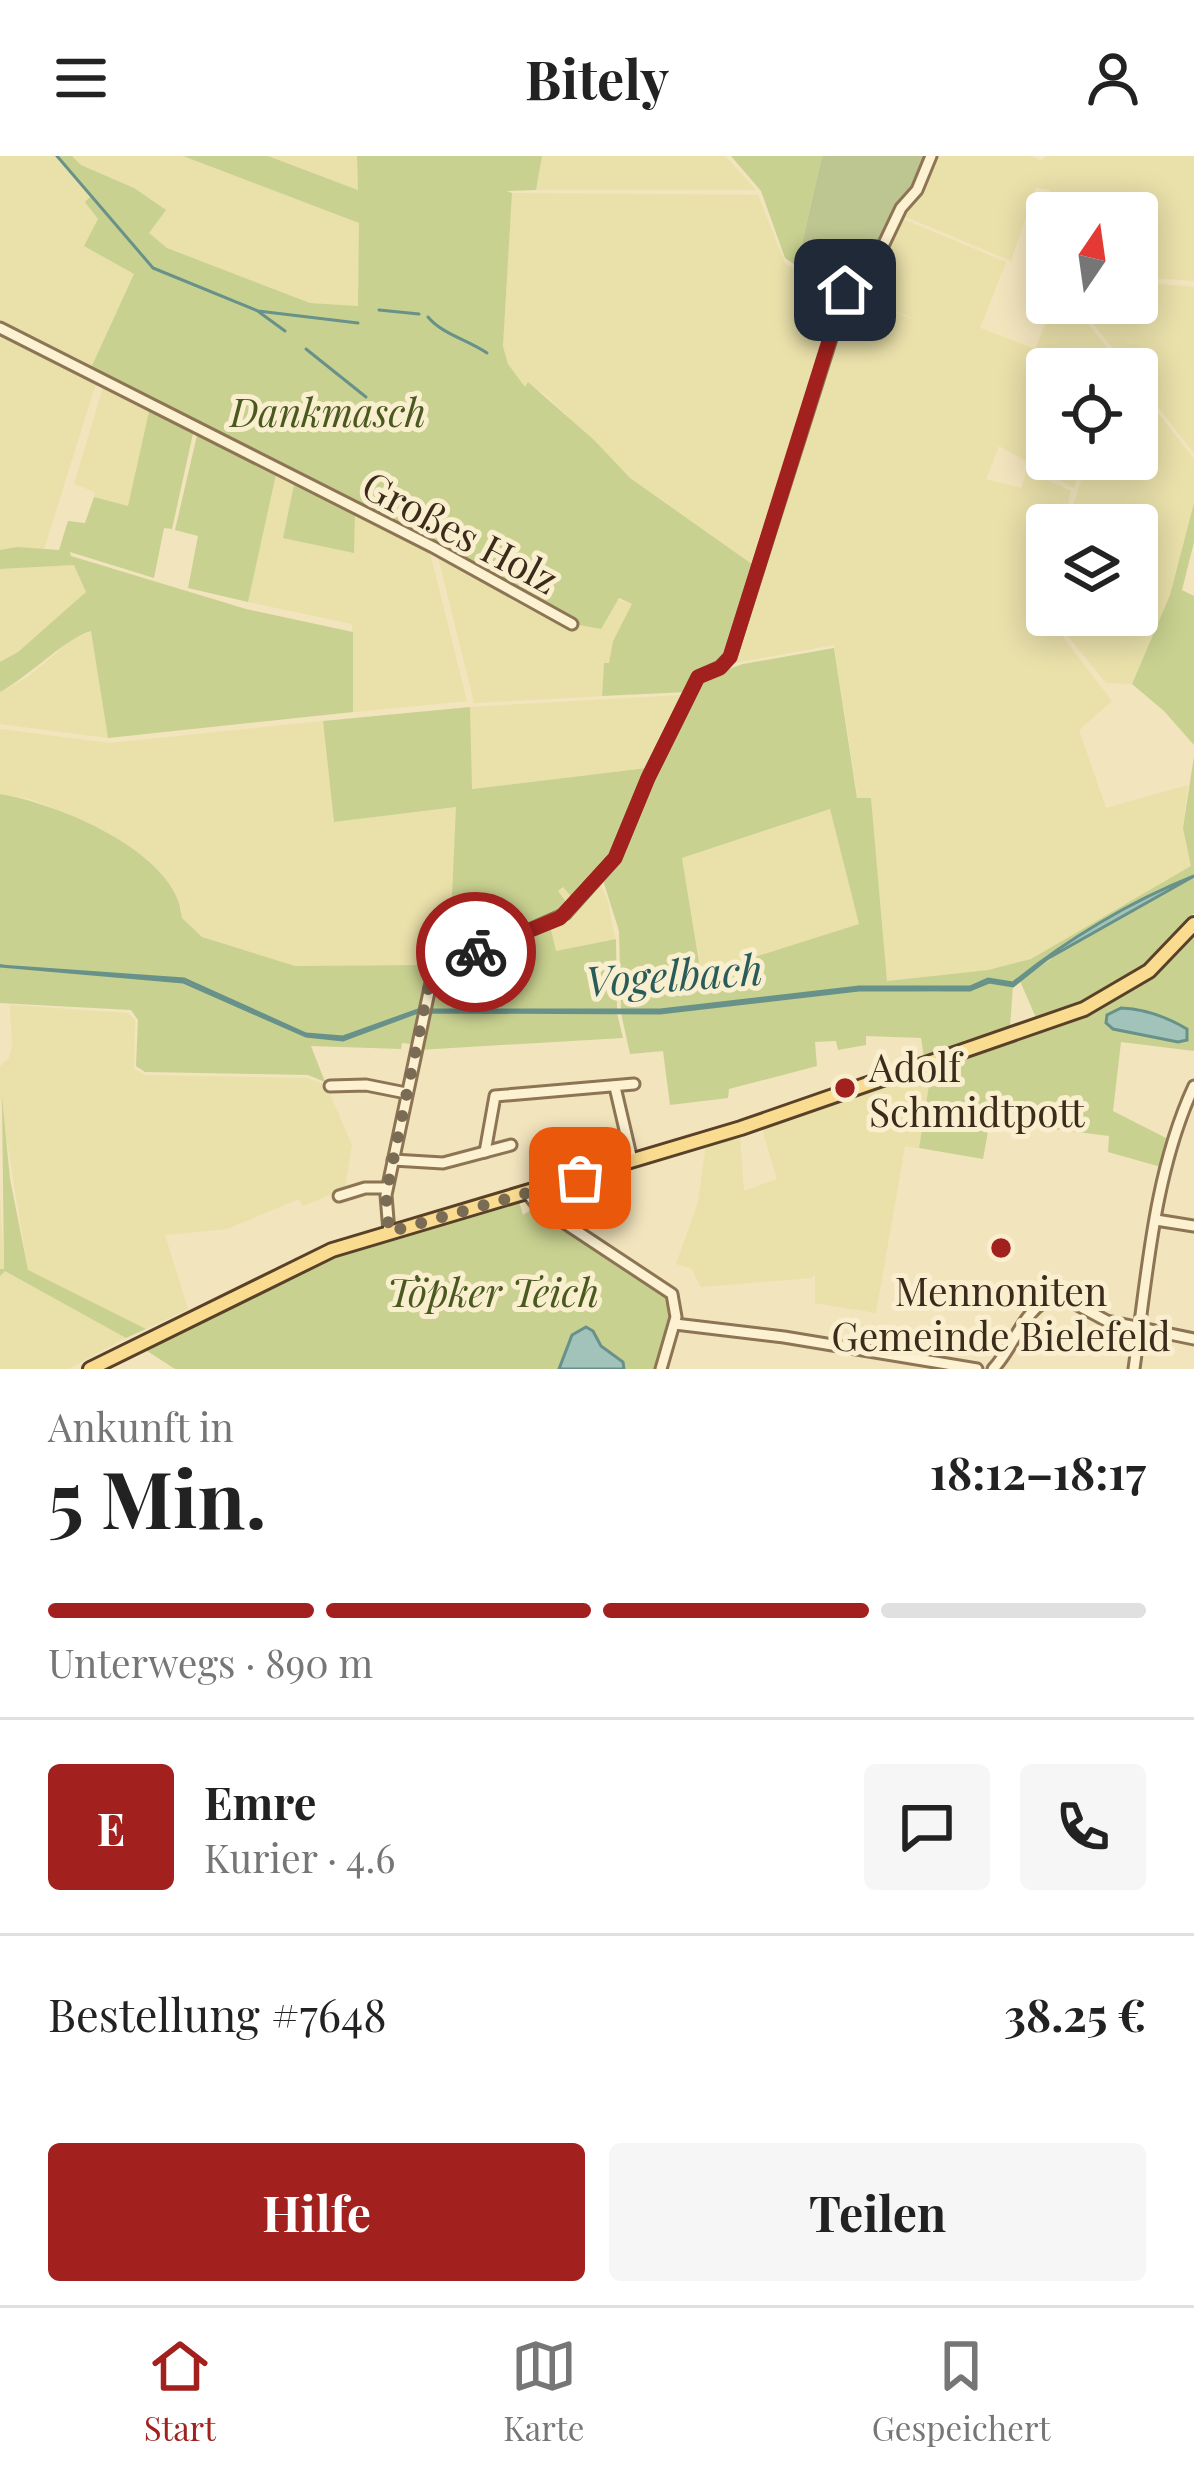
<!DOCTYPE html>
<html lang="de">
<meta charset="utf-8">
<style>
body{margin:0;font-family:"Playfair Display",serif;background:#f6f6f6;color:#222;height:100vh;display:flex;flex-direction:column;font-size:45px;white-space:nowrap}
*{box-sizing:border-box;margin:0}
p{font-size:39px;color:#767676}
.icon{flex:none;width:66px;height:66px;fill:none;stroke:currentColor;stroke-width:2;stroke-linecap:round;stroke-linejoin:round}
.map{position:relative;height:1213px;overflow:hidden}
.side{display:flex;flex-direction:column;background:#fff;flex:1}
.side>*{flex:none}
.needle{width:78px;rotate:13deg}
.tools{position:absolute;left:1026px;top:36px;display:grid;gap:24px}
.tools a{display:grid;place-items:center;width:132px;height:132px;border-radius:12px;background:#fff;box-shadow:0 6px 30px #0003;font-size:60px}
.pin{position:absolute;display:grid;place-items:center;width:102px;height:102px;color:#fff;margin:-51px;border-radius:24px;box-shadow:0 6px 18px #0006}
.courier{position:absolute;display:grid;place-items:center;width:120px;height:120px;margin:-60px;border:9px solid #a2211e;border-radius:50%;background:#fff;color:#222;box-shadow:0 3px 15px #0007}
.overview em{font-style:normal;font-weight:700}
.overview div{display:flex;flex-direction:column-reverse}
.overview{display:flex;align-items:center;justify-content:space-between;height:204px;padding:0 48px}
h1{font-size:78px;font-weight:700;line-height:90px}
.bar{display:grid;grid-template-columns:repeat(4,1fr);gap:18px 12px;align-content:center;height:144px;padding:0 48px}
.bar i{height:15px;border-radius:9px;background:#e0e0e0}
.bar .current{background:#a2211e}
.bar p{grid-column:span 4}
.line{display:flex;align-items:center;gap:30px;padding:0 48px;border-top:3px solid #e0e0e0}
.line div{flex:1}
.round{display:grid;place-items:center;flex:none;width:126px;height:126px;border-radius:12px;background:#f6f6f6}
.button{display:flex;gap:24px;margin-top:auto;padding:24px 48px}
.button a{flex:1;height:138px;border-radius:12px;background:#a2211e;color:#fff;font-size:48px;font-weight:700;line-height:138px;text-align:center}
.button a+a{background:#f6f6f6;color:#222}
header{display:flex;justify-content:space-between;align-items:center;height:156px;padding:0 48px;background:#fff;font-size:54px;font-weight:700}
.tab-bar{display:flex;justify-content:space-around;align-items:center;height:168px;border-top:3px solid #e0e0e0;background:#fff;font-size:33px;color:#767676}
.tab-bar a{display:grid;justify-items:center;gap:6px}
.tab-bar .current{color:#a2211e}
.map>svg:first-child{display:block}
.farmland{fill:#e9e0aa}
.green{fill:#c8d190;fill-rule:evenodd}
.cemetery{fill:#bdc591}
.water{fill:#a1c3ba;stroke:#689289;stroke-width:3}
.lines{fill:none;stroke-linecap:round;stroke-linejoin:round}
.stream{stroke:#689289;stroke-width:3}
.minor-casing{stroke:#8c7454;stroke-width:15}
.major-casing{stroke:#594129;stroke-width:18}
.minor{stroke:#fcf1d1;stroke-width:9}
.major{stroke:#fadc90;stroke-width:12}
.done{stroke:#7a6c54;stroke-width:12;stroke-dasharray:0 21.6}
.route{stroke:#a2211e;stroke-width:15}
.poi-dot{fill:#a2211e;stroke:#f9eece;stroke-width:4.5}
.labels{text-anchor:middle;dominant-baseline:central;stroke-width:10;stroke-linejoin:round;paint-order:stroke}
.park-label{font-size:39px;font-style:italic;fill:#49591f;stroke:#f9eece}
.street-label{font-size:39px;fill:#3a2b1b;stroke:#f9eece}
.poi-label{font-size:39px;fill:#3a2b1b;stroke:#f9eece;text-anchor:start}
.water-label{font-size:42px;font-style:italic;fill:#285c5a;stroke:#f9eece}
</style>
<header><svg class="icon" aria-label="menu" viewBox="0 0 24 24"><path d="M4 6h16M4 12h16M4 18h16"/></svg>Bitely<svg class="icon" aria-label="person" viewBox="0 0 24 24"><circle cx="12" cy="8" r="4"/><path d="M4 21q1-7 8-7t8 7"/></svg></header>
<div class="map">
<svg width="1194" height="1213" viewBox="0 0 1194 1213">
<rect width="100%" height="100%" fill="#f2e4bd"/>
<!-- farmland -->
<g class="farmland">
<path d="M 0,0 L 54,0 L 62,4 L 93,40 L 99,62 L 85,90 L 134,118 L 90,214 L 0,168 Z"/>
<path d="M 72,0 L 183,0 L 359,67 L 359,150 L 310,147 L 167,92 L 149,77 L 165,55 L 134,32 L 81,9 Z"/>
<path d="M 268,0 L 357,0 L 359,34 Z"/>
<path d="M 542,0 L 725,0 L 756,34 L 536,34 Z"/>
<path d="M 933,0 L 1031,0 L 1042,5 L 1046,0 L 1194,0 L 1194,125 L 1137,121 L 1137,57 L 1047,57 L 1047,126 L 1032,118 L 1050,34 L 1036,32 L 1011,105 L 899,58 Z"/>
<path d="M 512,37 L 758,39 L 786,109 L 807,117 L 848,116 L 756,411 L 630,322 L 549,242 L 529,227 L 526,233 L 508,208 L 503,189 Z"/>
<path d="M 898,61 L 1006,106 L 980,172 L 1035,193 L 1054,147 L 1072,147 L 1112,198 L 1111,213 L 1047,213 L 1047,303 L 1083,303 L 1074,332 L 999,290 L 986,323 L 1021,332 L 1027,315 L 1071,335 L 1063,369 L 1047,369 L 1047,415 L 1040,439 L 1044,456 L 1112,545 L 1079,574 L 1106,652 L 1188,629 L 1183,672 L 1192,710 L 1031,803 L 988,814 L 887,825 L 871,643 L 858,643 L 834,489 L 729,508 L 846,138 L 929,169 L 847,135 Z"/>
<path d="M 1137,126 L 1194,131 L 1194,297 L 1137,224 L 1137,213 L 1129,213 L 1077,147 L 1137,147 Z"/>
<path d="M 0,175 L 97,224 L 44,393 L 0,394 Z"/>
<path d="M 104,228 L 150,251 L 128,351 L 94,341 L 95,336 L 74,328 Z"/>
<path d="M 1137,230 L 1194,303 L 1194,347 L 1170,439 L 1132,528 L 1106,527 L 1051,459 L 1137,459 L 1137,369 L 1067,369 L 1088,303 L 1137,303 Z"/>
<path d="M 277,314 L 296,323 L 284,382 L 355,355 L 429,393 L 467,545 L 353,556 L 352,468 L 248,446 Z"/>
<path d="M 437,396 L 633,448 L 613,484 L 609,507 L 604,507 L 602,540 L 474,547 Z"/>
<path d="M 75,409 L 86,436 L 18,496 L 0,506 L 0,413 Z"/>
<path d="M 92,475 L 108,582 L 0,568 L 0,536 L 28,521 L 70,485 Z"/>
<path d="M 682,539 L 647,612 L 471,633 L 470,551 Z"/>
<path d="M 323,565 L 334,666 L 457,651 L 449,806 L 433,815 L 421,809 L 295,810 L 202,781 L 182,762 L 182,754 L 164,720 L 147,703 L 58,654 L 30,643 L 0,638 L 0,573 L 109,587 Z"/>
<path d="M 830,653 L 859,768 L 702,819 L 682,702 Z"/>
<path d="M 595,726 L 600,727 L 608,746 L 615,783 L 556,795 L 550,769 L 557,736 L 563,731 Z"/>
<path d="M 10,849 L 128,857 L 135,864 L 134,913 L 145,919 L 307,922 L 326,929 L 352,989 L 345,1033 L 303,1050 L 299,1043 L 227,1073 L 165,1079 L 188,1153 L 146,1173 L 35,1120 L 28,1114 L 0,942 L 0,910 L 9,902 L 12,890 Z"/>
<path d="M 931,915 L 919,992 L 905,990 L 876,1157 L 815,1147 L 815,1118 L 811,1122 L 701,1131 L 691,1112 L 676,1108 L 698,1046 L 706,989 L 740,979 L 744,1035 L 777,1023 L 762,973 Z"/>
<path d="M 0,1038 L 4,1114 L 126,1182 L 68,1213 L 0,1213 L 0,1120 L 4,1115 L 0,1113 Z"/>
</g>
<!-- green -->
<g class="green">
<path d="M 54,0 L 72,0 L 81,9 L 134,32 L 166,54 L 149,77 L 167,92 L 310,147 L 358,150 L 359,67 L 183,0 L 268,0 L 358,34 L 357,0 L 542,0 L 536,34 L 507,35 L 512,37 L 503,190 L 508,208 L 525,231 L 528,226 L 594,284 L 630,322 L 756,411 L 728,501 L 687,536 L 602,540 L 604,507 L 609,507 L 613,485 L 632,448 L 619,442 L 601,473 L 574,468 L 355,355 L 354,397 L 283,382 L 296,319 L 90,214 L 134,118 L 84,90 L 98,63 L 85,46 L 92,39 L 62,4 Z"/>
<path d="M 731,0 L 822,0 L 797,110 L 785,102 L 761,35 Z"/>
<path d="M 150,251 L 194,273 L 172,373 L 164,372 L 154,422 L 70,396 L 71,400 L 246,453 L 353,476 L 353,556 L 108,582 L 91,475 C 64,483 30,520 0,536 L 0,506 L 18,496 L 86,436 L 74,409 L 0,413 L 0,394 L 17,391 L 59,394 L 68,365 L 85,367 L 94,341 L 128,350 Z"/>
<path d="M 198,275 L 277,314 L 248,446 L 188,432 L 198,380 L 175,374 Z"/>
<path d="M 1194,347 L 1194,386 L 1182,434 L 1194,440 L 1194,589 L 1164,555 L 1132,528 L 1170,439 Z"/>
<path d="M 834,492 L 857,642 L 871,642 L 887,825 L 988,814 L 1031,803 L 1191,710 L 1183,672 L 1194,600 L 1194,757 C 1166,794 1132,823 1090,843 C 1073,852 1053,854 1037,864 L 1020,825 L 1080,782 L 1046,800 L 1014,827 L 988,824 L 970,831 L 859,831 L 660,854 L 621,854 L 619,775 L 602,721 L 698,524 L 743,508 ZM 830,653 L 859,768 L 701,818 L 682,702 Z"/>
<path d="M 470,551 L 472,633 L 647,612 L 614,701 L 574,744 L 563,731 L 558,735 L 569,750 L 559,761 L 449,806 L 456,651 L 334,666 L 323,565 Z"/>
<path d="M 0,638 C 56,647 178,696 182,762 L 202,781 L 295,810 L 421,809 L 433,815 L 422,854 L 343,881 L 306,878 L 184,823 L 43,813 L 183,826 L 310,881 L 343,884 L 422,856 L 412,893 L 411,888 L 402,887 L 401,893 L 311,890 L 325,926 L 308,919 L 145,916 L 136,910 L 138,864 L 131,854 L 0,847 Z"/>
<path d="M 550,769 L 556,795 L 616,783 L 617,854 L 425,854 L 433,821 Z"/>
<path d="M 1194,774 L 1194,895 L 1121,886 L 1113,955 L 1168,983 L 1161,1011 L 1108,996 L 1109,980 L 990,965 L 983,1003 L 919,992 L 931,916 L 855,942 L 859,936 L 1105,847 Z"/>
<path d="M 989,826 L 1013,830 L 1010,871 L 924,902 L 921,882 L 866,880 L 866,889 L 838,894 L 836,885 L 815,886 L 817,910 L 729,933 L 728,942 L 670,949 L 663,895 L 630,898 L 621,857 C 698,857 775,842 852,835 C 897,830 946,844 989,826 Z"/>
<path d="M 424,856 L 617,857 L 623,882 L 418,894 Z"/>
<path d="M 2,941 L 10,1023 L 28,1114 L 146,1173 L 126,1182 L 5,1115 L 0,1120 L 0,1113 L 4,1113 Z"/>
<path d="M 519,1045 L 523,1059 L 535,1051 L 664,1135 L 672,1160 L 658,1213 L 175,1213 L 144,1193 L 331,1101 Z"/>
</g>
<!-- cemetery -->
<path class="cemetery" d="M 822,0 L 928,0 C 917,27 890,93 864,108 C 847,117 815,113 797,110 Z"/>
<!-- water -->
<g class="water">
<path d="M 1194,720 L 1047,803 L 1013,830 L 989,826 L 970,834 L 859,834 L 660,857 L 418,856 L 343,884 L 306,880 L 183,826 L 0,810 L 184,823 L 306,878 L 343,881 L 418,854 L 660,854 L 859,831 L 970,831 L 988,823 L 1013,827 C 1066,784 1131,745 1194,720 Z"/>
<path d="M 1121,852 C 1144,853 1167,861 1187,873 L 1187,884 L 1178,886 L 1113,873 L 1106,867 L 1107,859 Z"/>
<path d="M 586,1171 L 593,1175 L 601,1190 L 623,1206 L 624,1213 L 559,1213 L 572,1179 Z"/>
</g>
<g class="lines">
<!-- stream -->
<g class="stream">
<path d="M 57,0 L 153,112 L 258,155 L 358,167"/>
<path d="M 379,154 L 419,158"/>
<path d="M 259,156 L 285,175"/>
<path d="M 428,161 C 442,178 468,184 487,197"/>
<path d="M 306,193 L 366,241"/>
</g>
<defs>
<g id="minor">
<path d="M 0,172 L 433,391 L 572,468"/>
<path d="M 330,930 L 366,929 L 406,937"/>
<path d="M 615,931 L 632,1004"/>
<path d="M 485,996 L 495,940 L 634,928"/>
<path d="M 393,1004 L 443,1007 L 511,989"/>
<path d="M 527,1037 L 536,1048 L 672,1138 L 676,1161 L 661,1213"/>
<path d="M 339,1040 L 365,1032 L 387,1032"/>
<path d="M 1156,1064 L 1194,1070"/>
<path d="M 389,1076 L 386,1039 L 433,817 L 565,758 L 615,702 L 648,622 L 698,521 L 720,511 L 730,501 L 850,123 L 881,94 L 901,52 L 917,34 L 931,0"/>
<path d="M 675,1168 L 784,1181 L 977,1213"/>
<path d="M 993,1213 C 1017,1188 1019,1156 1057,1138 L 1107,1165 L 1194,1183"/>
<path d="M 1134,1213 C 1147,1119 1154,1016 1194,930"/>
</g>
<path id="major" d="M 90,1213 L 332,1094 L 741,972 L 1084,853 L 1149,815 L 1194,768"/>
</defs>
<!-- minor casing -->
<use href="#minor" class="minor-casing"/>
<!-- major casing -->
<use href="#major" class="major-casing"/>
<!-- minor -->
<use href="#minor" class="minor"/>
<!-- major -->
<use href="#major" class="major"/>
</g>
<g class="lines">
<!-- done -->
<path class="done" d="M 476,796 L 437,813 L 430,824 L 386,1039 L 389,1076 L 580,1022"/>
<!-- route -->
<path class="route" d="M 476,796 L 560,762 L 615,702 L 648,622 L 698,521 L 720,512 L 730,501 L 845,134"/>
</g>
<!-- markers -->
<g class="poi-dot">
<circle cx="845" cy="932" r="12"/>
<circle cx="1001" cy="1092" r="12"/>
</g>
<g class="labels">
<!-- park labels -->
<g class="park-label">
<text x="328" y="255">Dankmasch</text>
<text x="493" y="1135">Töpker Teich</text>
</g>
<!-- street labels -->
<g class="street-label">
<text transform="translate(461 375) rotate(28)">Großes Holz</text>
</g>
<!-- poi labels -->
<g class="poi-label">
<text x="869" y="910">Adolf<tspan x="869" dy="45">Schmidtpott</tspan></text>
<text x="1001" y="1134" text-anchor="middle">Mennoniten<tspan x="1001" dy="45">Gemeinde Bielefeld</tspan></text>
</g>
<!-- water labels -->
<g class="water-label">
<text transform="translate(674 818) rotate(-4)">Vogelbach</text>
</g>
</g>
</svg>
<div class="tools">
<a><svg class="needle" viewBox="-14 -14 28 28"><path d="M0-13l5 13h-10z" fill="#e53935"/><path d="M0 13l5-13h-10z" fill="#767676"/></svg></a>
<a><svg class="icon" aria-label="locate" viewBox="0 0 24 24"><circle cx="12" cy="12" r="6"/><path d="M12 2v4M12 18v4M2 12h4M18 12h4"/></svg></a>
<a><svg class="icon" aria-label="layers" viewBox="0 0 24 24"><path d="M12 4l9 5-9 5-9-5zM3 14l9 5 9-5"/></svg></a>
</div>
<div class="pin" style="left:580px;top:1022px;background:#ea580c"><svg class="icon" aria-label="bag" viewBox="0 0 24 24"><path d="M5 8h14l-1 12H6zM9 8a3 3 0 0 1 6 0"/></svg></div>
<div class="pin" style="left:845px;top:134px;background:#1f2937"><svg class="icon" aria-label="home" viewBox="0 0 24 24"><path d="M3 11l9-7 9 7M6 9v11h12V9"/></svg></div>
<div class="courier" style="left:476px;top:796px"><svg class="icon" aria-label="bike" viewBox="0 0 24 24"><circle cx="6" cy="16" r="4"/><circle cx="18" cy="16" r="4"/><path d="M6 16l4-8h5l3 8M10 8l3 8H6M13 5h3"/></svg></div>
</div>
<section class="side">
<div class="overview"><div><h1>5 Min.</h1><p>Ankunft in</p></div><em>18:12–18:17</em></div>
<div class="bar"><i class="current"></i><i class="current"></i><i class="current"></i><i></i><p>Unterwegs · 890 m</p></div>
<div class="line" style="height:216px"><b class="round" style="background:#a2211e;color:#fff">E</b><div><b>Emre</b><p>Kurier · 4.6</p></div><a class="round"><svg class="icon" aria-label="chat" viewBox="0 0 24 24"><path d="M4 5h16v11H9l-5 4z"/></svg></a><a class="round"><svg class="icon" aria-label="phone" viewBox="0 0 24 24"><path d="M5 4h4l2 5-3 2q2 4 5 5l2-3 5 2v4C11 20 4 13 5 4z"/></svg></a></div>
<div class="line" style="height:156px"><div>Bestellung #7648</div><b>38.25 €</b></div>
<div class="button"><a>Hilfe</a><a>Teilen</a></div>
</section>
<nav class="tab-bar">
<a class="current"><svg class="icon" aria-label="home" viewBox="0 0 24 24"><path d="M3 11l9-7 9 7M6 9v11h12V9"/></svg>Start</a>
<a><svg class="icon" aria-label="map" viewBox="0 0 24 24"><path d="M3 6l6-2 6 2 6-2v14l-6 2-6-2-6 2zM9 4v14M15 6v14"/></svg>Karte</a>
<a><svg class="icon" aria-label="saved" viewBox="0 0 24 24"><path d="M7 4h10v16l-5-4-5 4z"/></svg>Gespeichert</a>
</nav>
